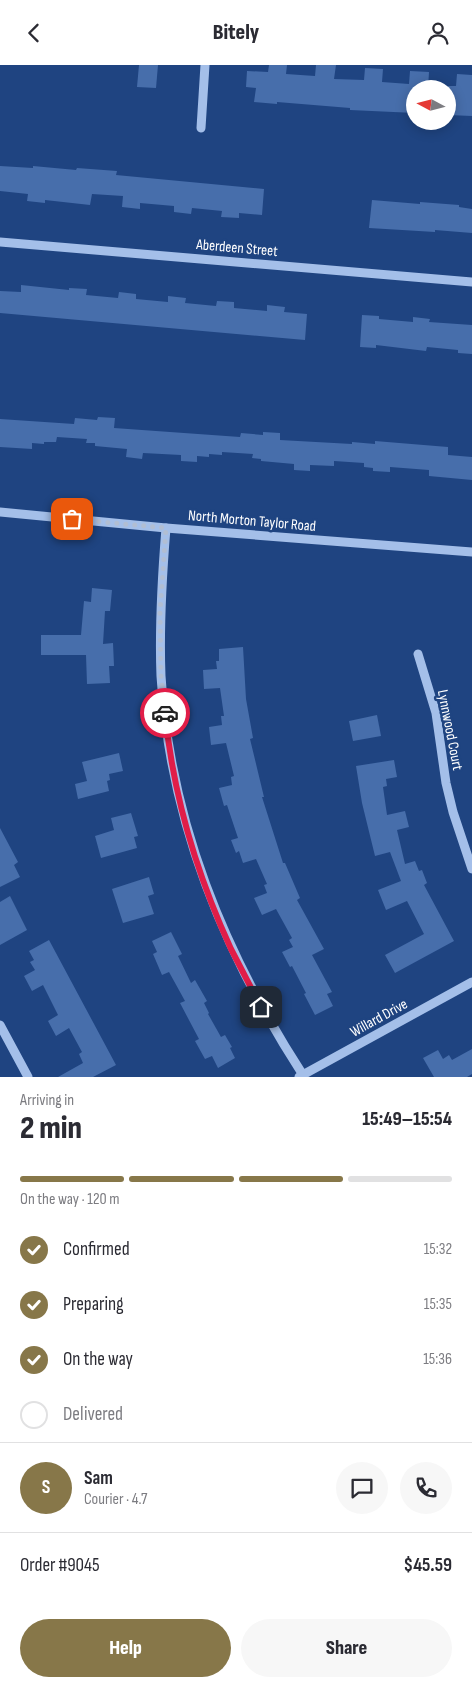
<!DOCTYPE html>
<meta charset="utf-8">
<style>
body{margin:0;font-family:"Sofia Sans Condensed",sans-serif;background:#f7f7f7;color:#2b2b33;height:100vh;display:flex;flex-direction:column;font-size:19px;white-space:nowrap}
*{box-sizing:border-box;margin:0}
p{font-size:16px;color:#7c7c81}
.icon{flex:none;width:28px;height:28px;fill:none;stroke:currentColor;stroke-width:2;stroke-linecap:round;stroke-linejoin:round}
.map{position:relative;height:1012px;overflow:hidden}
.side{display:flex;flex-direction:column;background:#fff;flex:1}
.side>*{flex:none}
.needle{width:32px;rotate:277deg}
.controls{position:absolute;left:406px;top:15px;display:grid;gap:10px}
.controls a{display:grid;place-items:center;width:50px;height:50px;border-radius:50%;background:#fff;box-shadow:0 2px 12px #0003;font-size:25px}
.pin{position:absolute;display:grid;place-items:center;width:42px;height:42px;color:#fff;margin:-21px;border-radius:10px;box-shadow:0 2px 8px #0006}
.courier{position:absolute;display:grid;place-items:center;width:50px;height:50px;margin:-25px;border:4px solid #e11d48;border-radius:50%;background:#fff;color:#222;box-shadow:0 1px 6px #0007}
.overview em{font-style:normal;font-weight:800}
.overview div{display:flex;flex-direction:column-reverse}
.overview{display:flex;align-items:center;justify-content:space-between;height:85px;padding:0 20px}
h1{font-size:32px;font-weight:800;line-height:38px}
.bar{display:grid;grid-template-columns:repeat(4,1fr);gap:8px 5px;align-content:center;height:60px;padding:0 20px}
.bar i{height:6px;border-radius:4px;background:#e1e1e2}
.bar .active{background:#877749}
.bar p{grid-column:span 4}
.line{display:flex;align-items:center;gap:12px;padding:0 20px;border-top:1px solid #e1e1e2}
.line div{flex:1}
.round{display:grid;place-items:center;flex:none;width:52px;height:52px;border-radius:26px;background:#f7f7f7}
ol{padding:0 20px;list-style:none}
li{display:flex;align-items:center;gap:15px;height:55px}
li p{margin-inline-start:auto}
li .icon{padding:5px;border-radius:50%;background:#877749;color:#fff;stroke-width:4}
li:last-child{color:#7c7c81}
li i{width:28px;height:28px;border:2px solid #e1e1e2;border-radius:50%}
.button{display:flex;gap:10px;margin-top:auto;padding:10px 20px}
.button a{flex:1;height:58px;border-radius:30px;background:#877749;color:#fff;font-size:20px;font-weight:800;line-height:58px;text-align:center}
.button a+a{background:#f7f7f7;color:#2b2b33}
header{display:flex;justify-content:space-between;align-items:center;height:65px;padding:0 20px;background:#fff;font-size:22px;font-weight:800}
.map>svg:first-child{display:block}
.building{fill:#476eab}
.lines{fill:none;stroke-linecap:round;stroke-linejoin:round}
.minor{stroke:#a4bfe9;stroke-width:9}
.done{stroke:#b1bed3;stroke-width:5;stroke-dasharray:0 9}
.route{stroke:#e11d48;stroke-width:6}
.labels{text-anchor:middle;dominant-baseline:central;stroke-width:5;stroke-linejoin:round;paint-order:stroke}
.street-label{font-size:15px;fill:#fff;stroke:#1f4481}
</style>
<header><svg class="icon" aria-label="back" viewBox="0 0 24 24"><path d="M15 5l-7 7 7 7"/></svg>Bitely<svg class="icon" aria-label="person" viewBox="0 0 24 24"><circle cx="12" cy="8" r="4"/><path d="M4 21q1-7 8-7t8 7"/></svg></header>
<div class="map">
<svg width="472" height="1012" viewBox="0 0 472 1012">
<rect width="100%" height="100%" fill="#1f4481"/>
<!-- building -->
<g class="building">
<path d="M 139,0 L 158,0 L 156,23 L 137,22 Z"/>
<path d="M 269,0 L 287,0 L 286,9 L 315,11 L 316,0 L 336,0 L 334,14 L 364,15 L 365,3 L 383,4 L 382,17 L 409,19 L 410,6 L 429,7 L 428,24 L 415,24 L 415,48 L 350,45 L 350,43 L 277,37 L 277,39 L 254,37 L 256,23 L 246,22 L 247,6 L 268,7 Z"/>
<path d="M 457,9 L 472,10 L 472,51 L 448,50 L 448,21 L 456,21 Z"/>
<path d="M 0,101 L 33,103 L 33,101 L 76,105 L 77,103 L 117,106 L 116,110 L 264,124 L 262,150 L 239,148 L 239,153 L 221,152 L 222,146 L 192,143 L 191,149 L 174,147 L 174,141 L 140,138 L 140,144 L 122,142 L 123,131 L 92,129 L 90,140 L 45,135 L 45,138 L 27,136 L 28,129 L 0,126 Z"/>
<path d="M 372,135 L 420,139 L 420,137 L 459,140 L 459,142 L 472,144 L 472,168 L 435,165 L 435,167 L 369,163 Z"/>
<path d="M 21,220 L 69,225 L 69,223 L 87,224 L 86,230 L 118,233 L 119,227 L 136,229 L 136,234 L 168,237 L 168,231 L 186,233 L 185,238 L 216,241 L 217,236 L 234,237 L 234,243 L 267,246 L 267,240 L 285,242 L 284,247 L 307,249 L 305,275 L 0,248 L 0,226 L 21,227 Z"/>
<path d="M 362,250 L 379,251 L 379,254 L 413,257 L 413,252 L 430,254 L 429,257 L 472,260 L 472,289 L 458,288 L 458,285 L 427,282 L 426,286 L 376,280 L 376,283 L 360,282 Z"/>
<path d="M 98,352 L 115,353 L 114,363 L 240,372 L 241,368 L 263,370 L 263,367 L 280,368 L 280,375 L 352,379 L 352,377 L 375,379 L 375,376 L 448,382 L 448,390 L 472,392 L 472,415 L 429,411 L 429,405 L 390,402 L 390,407 L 373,406 L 373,403 L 364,402 L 364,398 L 334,396 L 334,401 L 310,400 L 310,406 L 294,405 L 294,399 L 261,396 L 261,394 L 252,393 L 253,389 L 222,387 L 222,390 L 209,389 L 209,392 L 197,391 L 197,397 L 181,396 L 181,390 L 143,388 L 142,394 L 126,392 L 127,384 L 95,381 L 95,378 L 86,378 L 87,374 L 57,372 L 56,377 L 44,377 L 44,379 L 32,378 L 32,384 L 0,382 L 0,354 L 74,359 L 75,353 L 97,355 Z"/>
<path d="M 92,523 L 112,525 L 110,546 L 105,546 L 103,579 L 113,578 L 114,601 L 109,601 L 110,618 L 87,619 L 86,590 L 41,590 L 41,570 L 81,570 L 84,536 L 91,537 Z"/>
<path d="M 243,582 L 246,634 L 253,673 L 250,674 L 264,732 L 262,732 L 283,798 L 285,798 L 300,833 L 297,835 L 324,884 L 312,890 L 332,927 L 327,929 L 333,941 L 315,950 L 304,929 L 306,928 L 292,901 L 290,902 L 282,887 L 293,882 L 289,875 L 292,873 L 276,844 L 262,850 L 254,833 L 267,828 L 264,820 L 267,819 L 256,794 L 243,798 L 239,786 L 236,788 L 231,775 L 238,773 L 227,740 L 224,741 L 219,723 L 232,720 L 231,712 L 234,711 L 226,678 L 211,680 L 209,662 L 222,660 L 221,651 L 224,651 L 220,623 L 204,624 L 203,605 L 217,604 L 216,596 L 219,596 L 219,584 Z"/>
<path d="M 377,650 L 381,671 L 353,676 L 349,656 Z"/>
<path d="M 119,688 L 123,706 L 109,709 L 110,715 L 107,716 L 109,726 L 78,734 L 75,719 L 87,716 L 82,697 Z"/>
<path d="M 394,695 L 397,712 L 386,714 L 387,721 L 383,722 L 387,750 L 405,746 L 409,762 L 397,765 L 405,799 L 415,796 L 419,806 L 422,805 L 427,818 L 424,820 L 454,876 L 395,908 L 385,890 L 424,869 L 407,836 L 386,845 L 378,825 L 401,816 L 390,787 L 375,791 L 362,738 L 356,701 Z"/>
<path d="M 131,748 L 138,771 L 134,772 L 137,783 L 101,793 L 95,771 L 114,765 L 111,753 Z"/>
<path d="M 0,763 L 18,797 L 14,800 L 20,812 L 0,822 Z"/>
<path d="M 149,812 L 154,829 L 148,831 L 154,849 L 123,858 L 112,824 Z"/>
<path d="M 10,831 L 27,865 L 0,880 L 0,837 Z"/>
<path d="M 171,867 L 182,889 L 178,891 L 191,918 L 195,915 L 207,936 L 204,938 L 209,948 L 208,949 L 221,972 L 225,970 L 232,982 L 230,983 L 235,993 L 218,1003 L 212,991 L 205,994 L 195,976 L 199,974 L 180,938 L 185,936 L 169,907 L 162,910 L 153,889 L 157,887 L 152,876 Z"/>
<path d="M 49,875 L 116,1000 L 93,1012 L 58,1012 L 83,998 L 79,989 L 82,987 L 69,963 L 56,971 L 48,956 L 58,950 L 43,920 L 32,926 L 24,911 L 35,905 L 30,897 L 34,895 L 29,886 Z"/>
<path d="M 472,984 L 472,1009 L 467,1012 L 434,1012 L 423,993 L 438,985 L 443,994 L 449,990 L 452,995 Z"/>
</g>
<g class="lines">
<!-- minor -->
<g class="minor">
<path d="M 201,63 L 205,0"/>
<path d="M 0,177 L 472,217"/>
<path d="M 0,447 L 166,463 L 472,487"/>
<path d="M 166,463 C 162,512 159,561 161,611 C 170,757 224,888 303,1010"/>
<path d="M 418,589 L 436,648 L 446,718 L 453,747 L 472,804"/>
<path d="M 0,960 L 28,1012"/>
<path d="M 299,1012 L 472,917"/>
</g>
</g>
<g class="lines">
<!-- done -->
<path class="done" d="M 72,454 L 166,463 L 160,547 L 161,611 L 165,648"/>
<!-- route -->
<path class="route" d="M 165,648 C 173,729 197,810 231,884 C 241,903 251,923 261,942"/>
</g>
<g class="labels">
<!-- street labels -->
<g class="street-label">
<text transform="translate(237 183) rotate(5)">Aberdeen Street</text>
<text transform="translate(252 456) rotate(5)">North Morton Taylor Road</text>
<text transform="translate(450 665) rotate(79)">Lynnwood Court</text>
<text transform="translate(379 953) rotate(-29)">Willard Drive</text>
</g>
</g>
</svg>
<div class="controls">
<a><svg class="needle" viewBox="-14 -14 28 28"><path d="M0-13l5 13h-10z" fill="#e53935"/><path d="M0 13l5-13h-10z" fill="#7c7c81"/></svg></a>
</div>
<div class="pin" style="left:72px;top:454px;background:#ea580c"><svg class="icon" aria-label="bag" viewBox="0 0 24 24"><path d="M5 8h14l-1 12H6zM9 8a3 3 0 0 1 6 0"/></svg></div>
<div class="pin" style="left:261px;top:942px;background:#1f2937"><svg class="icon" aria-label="home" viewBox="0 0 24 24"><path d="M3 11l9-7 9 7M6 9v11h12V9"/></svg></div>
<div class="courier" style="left:165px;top:648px"><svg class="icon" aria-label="car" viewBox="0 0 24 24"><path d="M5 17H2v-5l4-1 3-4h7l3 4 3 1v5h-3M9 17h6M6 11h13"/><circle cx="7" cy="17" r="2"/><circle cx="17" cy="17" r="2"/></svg></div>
</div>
<section class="side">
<div class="overview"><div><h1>2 min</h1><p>Arriving in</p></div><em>15:49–15:54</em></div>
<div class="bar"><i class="active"></i><i class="active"></i><i class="active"></i><i></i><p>On the way · 120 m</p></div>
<ol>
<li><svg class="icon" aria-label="check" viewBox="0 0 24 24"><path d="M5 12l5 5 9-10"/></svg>Confirmed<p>15:32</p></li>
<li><svg class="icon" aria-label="check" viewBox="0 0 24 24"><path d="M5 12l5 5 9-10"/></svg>Preparing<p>15:35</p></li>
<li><svg class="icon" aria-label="check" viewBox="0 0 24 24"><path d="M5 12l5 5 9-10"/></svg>On the way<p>15:36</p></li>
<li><i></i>Delivered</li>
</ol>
<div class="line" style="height:90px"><b class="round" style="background:#877749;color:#fff">S</b><div><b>Sam</b><p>Courier · 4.7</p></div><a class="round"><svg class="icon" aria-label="chat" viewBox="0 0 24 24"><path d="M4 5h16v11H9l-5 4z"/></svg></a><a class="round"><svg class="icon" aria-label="phone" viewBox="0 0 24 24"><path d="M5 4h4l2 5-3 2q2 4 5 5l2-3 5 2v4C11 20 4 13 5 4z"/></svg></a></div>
<div class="line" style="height:65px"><div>Order #9045</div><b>$45.59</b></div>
<div class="button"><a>Help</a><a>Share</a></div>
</section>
